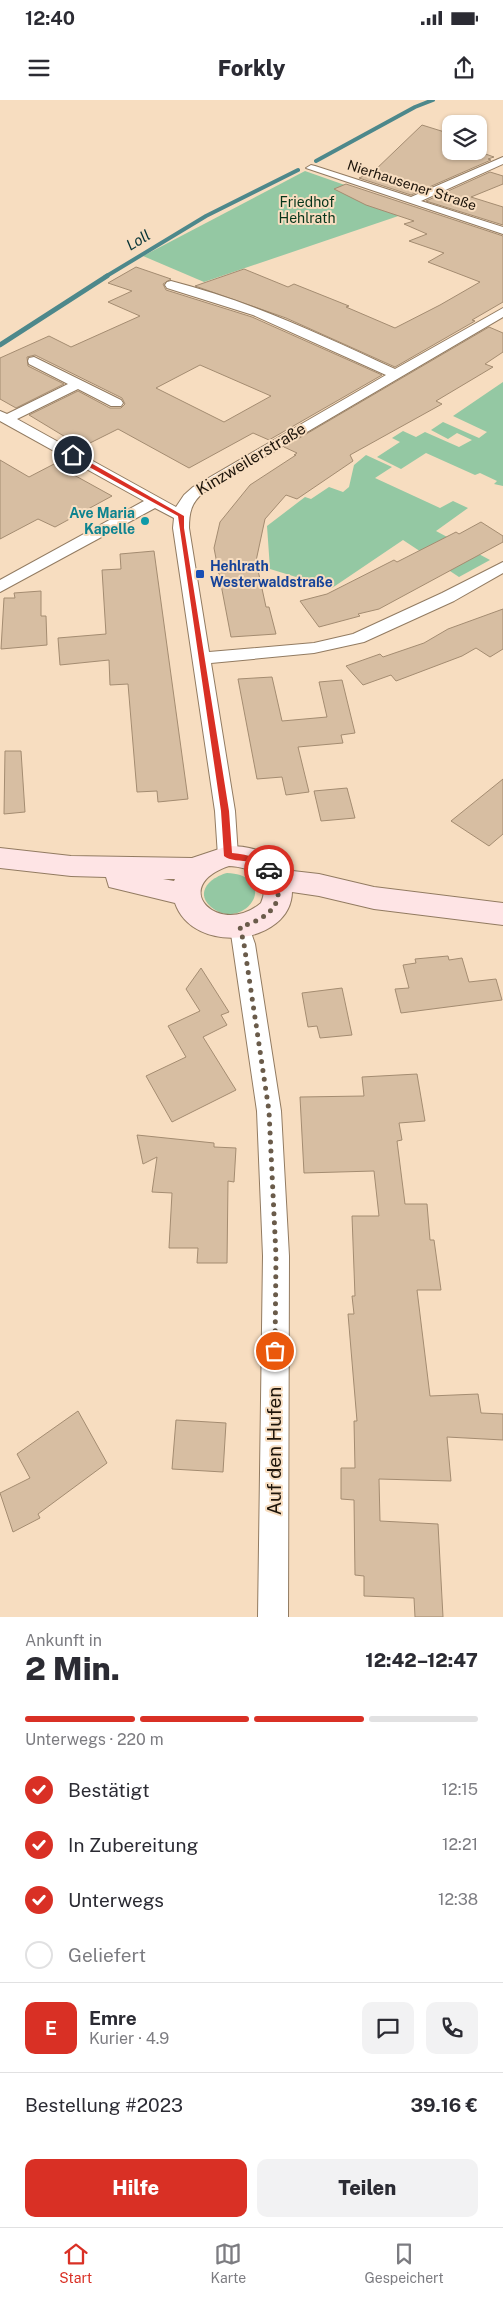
<!DOCTYPE html>
<html lang="de">
<meta charset="utf-8">
<style>
body{margin:0;font-family:"Public Sans",sans-serif;background:#f2f2f3;color:#2b2b33;height:100vh;display:flex;flex-direction:column;font-size:19px;white-space:nowrap}
*{box-sizing:border-box;margin:0}
p{font-size:16px;color:#7c7c81}
.icon{flex:none;width:28px;height:28px;fill:none;stroke:currentColor;stroke-width:2;stroke-linecap:round;stroke-linejoin:round}
.map{position:relative;height:1517px;overflow:hidden}
.sheet{display:flex;flex-direction:column;background:#fff;flex:1}
.sheet>*{flex:none}
.controls{position:absolute;left:442px;top:15px;display:grid;gap:10px}
.controls a{display:grid;place-items:center;width:45px;height:45px;border-radius:10px;background:#fff;box-shadow:0 1px 4px #0004;font-size:25px}
.pin{position:absolute;display:grid;place-items:center;width:42px;height:42px;color:#fff;margin:-21px;border:2px solid #fff;border-radius:50%;box-shadow:0 1px 5px #0007}
.courier{position:absolute;display:grid;place-items:center;width:50px;height:50px;margin:-25px;border:4px solid #d93025;border-radius:50%;background:#fff;color:#222;box-shadow:0 1px 6px #0007}
.summary em{font-style:normal;font-weight:800}
.summary div{display:flex;flex-direction:column-reverse}
.summary{display:flex;align-items:center;justify-content:space-between;height:85px;padding:0 25px}
h1{font-size:32px;font-weight:800;line-height:38px}
.bar{display:grid;grid-template-columns:repeat(4,1fr);gap:8px 5px;align-content:center;height:60px;padding:0 25px}
.bar i{height:6px;border-radius:4px;background:#e1e1e2}
.bar .active{background:#d93025}
.bar p{grid-column:span 4}
.line{display:flex;align-items:center;gap:12px;padding:0 25px;border-top:1px solid #e1e1e2}
.line div{flex:1}
.round{display:grid;place-items:center;flex:none;width:52px;height:52px;border-radius:10px;background:#f2f2f3}
ol{padding:0 25px;list-style:none}
li{display:flex;align-items:center;gap:15px;height:55px}
li p{margin-inline-start:auto}
li .icon{padding:5px;border-radius:50%;background:#d93025;color:#fff;stroke-width:4}
li:last-child{color:#7c7c81}
li i{width:28px;height:28px;border:2px solid #e1e1e2;border-radius:50%}
.button{display:flex;gap:10px;margin-top:auto;padding:10px 25px}
.button a{flex:1;height:58px;border-radius:10px;background:#d93025;color:#fff;font-size:20px;font-weight:800;line-height:58px;text-align:center}
.button a+a{background:#f2f2f3;color:#2b2b33}
.status{display:flex;justify-content:space-between;align-items:center;height:35px;padding:0 25px;background:#fff;direction:ltr}
.status svg{height:14px;fill:currentColor}
header{display:flex;justify-content:space-between;align-items:center;height:65px;padding:0 25px;background:#fff;font-size:22px;font-weight:800}
.tabs{display:flex;justify-content:space-around;align-items:center;height:70px;border-top:1px solid #e1e1e2;background:#fff;font-size:14px;color:#7c7c81}
.tabs a{display:grid;justify-items:center;gap:2px}
.tabs .active{color:#d93025}
.map>svg:first-child{display:block}
.green{fill:#94c8a3}
.lines{fill:none;stroke-linecap:round;stroke-linejoin:round}
.stream-far1{stroke:#4d888b;stroke-width:4}
.stream{stroke:#4d888b;stroke-width:5}
.building{fill:#d7bea2;stroke:#a48c71;fill-rule:evenodd}
.street-casing{stroke:#927b61;stroke-width:2}
.secondary-casing{stroke:#927b61;stroke-width:2}
.street{fill:#fff;fill-rule:evenodd}
.secondary{fill:#fee4e5;fill-rule:evenodd}
.route{fill:#d93025}
.done{stroke:#6a5b4a;stroke-width:5;stroke-dasharray:0 9}
.culture-dot{fill:#0f9aa8;stroke:#f7ddc0;stroke-width:2}
.transit-dot{fill:#1a4fb4;stroke:#f7ddc0;stroke-width:2}
.labels{text-anchor:middle;dominant-baseline:central;stroke-width:4;stroke-linejoin:round;paint-order:stroke}
.far-street-label{font-size:14px;fill:#1e150b;stroke:#f7ddc0}
.far-park-label{font-size:14px;fill:#05351a;stroke:#f7ddc0}
.far-culture-label{font-size:14px;font-weight:bold;fill:#0d838f;stroke:#f7ddc0;text-anchor:end}
.far-transit-label{font-size:14px;font-weight:bold;fill:#164399;stroke:#f7ddc0;text-anchor:start}
.far-water-label{font-size:15px;font-style:italic;fill:#043235;stroke:#f7ddc0}
.street-label{font-size:16px;fill:#1e150b;stroke:#f7ddc0}
.near-street-label{font-size:19px;fill:#1e150b;stroke:#f7ddc0}
</style>
<div class="status"><b>12:40</b><svg viewBox="0 0 49 12"><path d="M0 12V9h3v3zM5 12V6h3v6zM10 12V3h3v9zM15 12V0h3v12zM26 1h20v11H26zM47 4h2v5h-2z"/></svg></div>
<header><svg class="icon" aria-label="menu" viewBox="0 0 24 24"><path d="M4 6h16M4 12h16M4 18h16"/></svg>Forkly<svg class="icon" aria-label="share" viewBox="0 0 24 24"><path d="M12 15V3M7 8l5-5 5 5M5 13v7h14v-7"/></svg></header>
<div class="map">
<svg width="503" height="1517" viewBox="0 0 503 1517">
<rect width="100%" height="100%" fill="#f7ddc0"/>
<!-- green -->
<g class="green">
<path d="M 305,71 L 416,110 L 204,182 L 143,156 Z"/>
<path d="M 503,282 L 503,386 L 494,384 L 497,381 L 480,373 L 475,375 L 426,353 L 401,369 L 377,357 L 400,342 L 392,338 L 403,331 L 416,337 L 425,332 L 459,347 L 472,340 L 457,333 L 448,339 L 431,330 L 443,322 L 479,338 L 487,332 L 453,316 Z"/>
<path d="M 366,355 L 392,367 L 375,378 L 440,408 L 453,401 L 468,408 L 436,431 L 490,460 L 459,477 L 403,440 L 332,488 L 270,469 L 267,426 L 305,397 L 311,399 L 329,387 L 343,392 L 349,387 L 354,365 Z"/>
<path d="M 227,773 C 283,776 244,834 211,807 C 194,792 211,777 227,773 Z"/>
</g>
<g class="lines">
<!-- stream-far1 -->
<g class="stream-far1">
<path d="M 316,61 L 415,7 L 433,0"/>
<path d="M 105,177 L 206,116 L 298,70"/>
</g>
<!-- stream -->
<path class="stream" d="M 0,245 L 107,176"/>
</g>
<!-- building -->
<g class="building">
<path d="M 422,25 L 451,34 L 451,51 L 477,51 L 494,57 L 488,59 L 491,60 L 411,95 L 359,78 L 373,72 Z"/>
<path d="M 490,72 L 503,76 L 503,84 L 471,97 L 503,107 L 503,125 L 426,101 Z"/>
<path d="M 346,84 L 503,136 L 503,202 L 472,220 L 475,221 L 395,267 L 286,218 L 195,186 L 244,169 L 288,187 L 294,184 L 349,206 L 346,207 L 395,228 L 440,205 L 480,182 L 428,162 L 444,153 L 409,141 L 427,134 L 404,124 L 414,121 L 366,105 L 334,89 Z"/>
<path d="M 136,167 L 171,179 L 163,184 L 166,190 L 252,217 L 382,275 L 269,340 L 253,333 L 189,368 L 118,329 L 82,347 L 29,315 L 78,291 L 110,308 L 121,308 L 125,304 L 122,298 L 35,255 L 27,257 L 28,266 L 64,284 L 16,308 L 0,299 L 0,258 L 49,236 L 71,247 L 140,216 L 108,202 L 132,191 L 108,183 ZM 200,265 L 271,296 L 224,322 L 156,288 Z"/>
<path d="M 489,227 L 503,233 L 503,252 L 485,264 L 493,267 L 436,301 L 442,304 L 350,355 L 353,361 L 297,399 L 286,395 L 265,419 L 256,461 L 266,507 L 269,507 L 276,534 L 231,537 L 214,448 L 220,422 L 250,385 L 296,355 L 294,355 L 297,353 L 284,347 Z"/>
<path d="M 0,360 L 29,377 L 54,364 L 112,396 L 55,427 L 38,419 L 0,439 Z"/>
<path d="M 481,422 L 503,436 L 503,442 L 379,509 L 358,514 L 360,516 L 319,527 L 300,501 L 327,494 L 394,460 L 397,462 L 456,432 L 459,434 Z"/>
<path d="M 154,451 L 188,699 L 158,702 L 157,691 L 137,692 L 128,584 L 110,585 L 109,560 L 60,565 L 58,538 L 106,534 L 102,470 L 121,469 L 120,454 Z"/>
<path d="M 41,491 L 41,516 L 46,516 L 47,545 L 1,549 L 4,498 L 15,498 L 14,493 Z"/>
<path d="M 503,509 L 503,549 L 490,557 L 476,548 L 462,556 L 396,581 L 391,575 L 363,585 L 346,566 L 380,554 L 383,557 L 424,543 L 448,529 Z"/>
<path d="M 272,577 L 282,621 L 327,617 L 319,582 L 342,580 L 355,633 L 341,635 L 343,643 L 298,647 L 309,692 L 286,695 L 282,677 L 257,679 L 238,579 Z"/>
<path d="M 5,651 L 21,651 L 25,712 L 4,714 Z"/>
<path d="M 503,679 L 503,734 L 489,746 L 451,721 Z"/>
<path d="M 347,688 L 355,718 L 321,721 L 314,691 Z"/>
<path d="M 448,856 L 449,860 L 462,858 L 469,882 L 496,879 L 502,900 L 401,913 L 395,889 L 409,888 L 403,865 L 416,863 L 415,859 Z"/>
<path d="M 201,868 L 229,912 L 221,915 L 227,925 L 203,937 L 236,990 L 172,1022 L 146,976 L 186,957 L 168,926 L 200,911 L 186,889 Z"/>
<path d="M 342,888 L 352,935 L 320,938 L 317,926 L 308,927 L 302,893 Z"/>
<path d="M 417,974 L 425,1021 L 399,1023 L 402,1040 L 397,1041 L 405,1104 L 427,1104 L 430,1140 L 434,1140 L 441,1190 L 417,1190 L 430,1296 L 478,1294 L 481,1313 L 503,1314 L 503,1340 L 447,1337 L 451,1381 L 379,1379 L 380,1421 L 438,1424 L 443,1517 L 415,1517 L 414,1498 L 364,1496 L 364,1476 L 355,1475 L 354,1400 L 341,1399 L 341,1368 L 355,1368 L 354,1321 L 357,1321 L 348,1214 L 354,1214 L 352,1196 L 355,1196 L 352,1116 L 379,1116 L 374,1071 L 304,1073 L 300,997 L 364,996 L 362,977 Z"/>
<path d="M 137,1035 L 214,1043 L 214,1047 L 236,1048 L 234,1082 L 228,1081 L 227,1163 L 197,1163 L 198,1148 L 169,1148 L 172,1093 L 152,1092 L 157,1057 L 143,1064 Z"/>
<path d="M 78,1311 L 107,1363 L 38,1414 L 40,1418 L 13,1432 L 0,1393 L 30,1378 L 17,1354 Z"/>
<path d="M 176,1320 L 226,1323 L 223,1372 L 172,1369 Z"/>
</g>
<g class="lines">
<defs>
<g id="street">
<path d="M 503,57 L 503,64 L 421,101 L 503,127 L 503,134 L 306,68 L 311,65 L 315,66 L 411,97 Z"/>
<path d="M 171,181 C 250,201 322,235 395,269 L 503,208 L 503,217 L 203,393 C 191,403 189,413 189,428 L 209,552 L 314,543 L 353,534 L 442,493 L 503,462 L 503,473 L 454,501 L 364,542 L 314,553 L 211,563 L 235,711 L 238,756 L 235,761 L 228,764 L 221,761 L 218,756 L 215,711 L 173,428 L 174,418 L 155,408 L 0,492 L 0,480 L 144,401 L 0,321 L 0,311 L 7,314 L 68,284 L 29,264 L 28,261 L 29,258 L 34,257 L 121,300 L 123,303 L 121,306 L 111,306 L 78,289 L 17,319 L 176,407 L 184,395 L 193,387 L 386,275 L 253,215 L 167,188 L 165,185 L 167,182 Z"/>
<path d="M 240,819 L 247,821 L 255,844 L 281,1011 L 289,1156 L 288,1517 L 258,1517 L 263,1156 L 257,1011 L 230,827 L 233,821 Z"/>
</g>
<path id="secondary" d="M 228,746 C 249,746 273,751 284,770 L 319,774 L 374,787 L 503,803 L 503,825 L 374,809 L 319,796 L 292,792 C 291,845 193,856 175,803 L 109,787 L 106,777 L 71,776 L 0,768 L 0,748 L 71,756 L 192,758 ZM 229,766 C 250,767 272,777 261,803 C 220,838 167,787 229,766 ZM 163,779 L 175,779 L 174,781 Z"/>
</defs>
<!-- street casing -->
<use href="#street" class="street-casing"/>
<!-- secondary casing -->
<use href="#secondary" class="secondary-casing"/>
<!-- street -->
<use href="#street" class="street"/>
<!-- secondary -->
<use href="#secondary" class="secondary"/>
</g>
<!-- route -->
<path class="route" d="M 71,354 L 75,354 L 184,416 L 184,428 L 229,711 L 232,753 C 247,754 259,758 272,767 L 272,772 C 264,773 258,765 250,762 C 242,760 229,761 224,756 L 221,711 L 178,416 L 71,357 Z"/>
<g class="lines">
<!-- done -->
<path class="done" d="M 269,770 C 291,800 270,818 240,827 L 244,844 L 269,1011 L 276,1156 L 275,1251"/>
</g>
<!-- markers -->
<circle class="culture-dot" cx="145" cy="421" r="5"/>
<rect class="transit-dot" x="195" y="469" width="10" height="10" rx="2.5"/>
<g class="labels">
<!-- far-street labels -->
<g class="far-street-label">
<text transform="translate(412 85) rotate(18)">Nierhausener Straße</text>
</g>
<!-- far-park labels -->
<g class="far-park-label">
<text x="307" y="102">Friedhof<tspan x="307" dy="16">Hehlrath</tspan></text>
</g>
<!-- far-culture labels -->
<g class="far-culture-label">
<text x="135" y="413">Ave Maria<tspan x="135" dy="16">Kapelle</tspan></text>
</g>
<!-- far-transit labels -->
<g class="far-transit-label">
<text x="210" y="466">Hehlrath<tspan x="210" dy="16">Westerwaldstraße</tspan></text>
</g>
<!-- far-water labels -->
<g class="far-water-label">
<text transform="translate(138 140) rotate(-31)">Loll</text>
</g>
<!-- street labels -->
<g class="street-label">
<text transform="translate(251 359) rotate(-31)">Kinzweilerstraße</text>
</g>
<!-- near-street labels -->
<g class="near-street-label">
<text transform="translate(274 1351) rotate(-90)">Auf den Hufen</text>
</g>
</g>
</svg>
<div class="controls">
<a><svg class="icon" aria-label="layers" viewBox="0 0 24 24"><path d="M12 4l9 5-9 5-9-5zM3 14l9 5 9-5"/></svg></a>
</div>
<div class="pin" style="left:275px;top:1251px;background:#ea580c"><svg class="icon" aria-label="bag" viewBox="0 0 24 24"><path d="M5 8h14l-1 12H6zM9 8a3 3 0 0 1 6 0"/></svg></div>
<div class="pin" style="left:73px;top:355px;background:#1f2937"><svg class="icon" aria-label="home" viewBox="0 0 24 24"><path d="M3 11l9-7 9 7M6 9v11h12V9"/></svg></div>
<div class="courier" style="left:269px;top:770px"><svg class="icon" aria-label="car" viewBox="0 0 24 24"><path d="M5 17H2v-5l4-1 3-4h7l3 4 3 1v5h-3M9 17h6M6 11h13"/><circle cx="7" cy="17" r="2"/><circle cx="17" cy="17" r="2"/></svg></div>
</div>
<section class="sheet">
<div class="summary"><div><h1>2 Min.</h1><p>Ankunft in</p></div><em>12:42–12:47</em></div>
<div class="bar"><i class="active"></i><i class="active"></i><i class="active"></i><i></i><p>Unterwegs · 220 m</p></div>
<ol>
<li><svg class="icon" aria-label="check" viewBox="0 0 24 24"><path d="M5 12l5 5 9-10"/></svg>Bestätigt<p>12:15</p></li>
<li><svg class="icon" aria-label="check" viewBox="0 0 24 24"><path d="M5 12l5 5 9-10"/></svg>In Zubereitung<p>12:21</p></li>
<li><svg class="icon" aria-label="check" viewBox="0 0 24 24"><path d="M5 12l5 5 9-10"/></svg>Unterwegs<p>12:38</p></li>
<li><i></i>Geliefert</li>
</ol>
<div class="line" style="height:90px"><b class="round" style="background:#d93025;color:#fff">E</b><div><b>Emre</b><p>Kurier · 4.9</p></div><a class="round"><svg class="icon" aria-label="chat" viewBox="0 0 24 24"><path d="M4 5h16v11H9l-5 4z"/></svg></a><a class="round"><svg class="icon" aria-label="phone" viewBox="0 0 24 24"><path d="M5 4h4l2 5-3 2q2 4 5 5l2-3 5 2v4C11 20 4 13 5 4z"/></svg></a></div>
<div class="line" style="height:65px"><div>Bestellung #2023</div><b>39.16 €</b></div>
<div class="button"><a>Hilfe</a><a>Teilen</a></div>
</section>
<nav class="tabs">
<a class="active"><svg class="icon" aria-label="home" viewBox="0 0 24 24"><path d="M3 11l9-7 9 7M6 9v11h12V9"/></svg>Start</a>
<a><svg class="icon" aria-label="map" viewBox="0 0 24 24"><path d="M3 6l6-2 6 2 6-2v14l-6 2-6-2-6 2zM9 4v14M15 6v14"/></svg>Karte</a>
<a><svg class="icon" aria-label="saved" viewBox="0 0 24 24"><path d="M7 4h10v16l-5-4-5 4z"/></svg>Gespeichert</a>
</nav>
